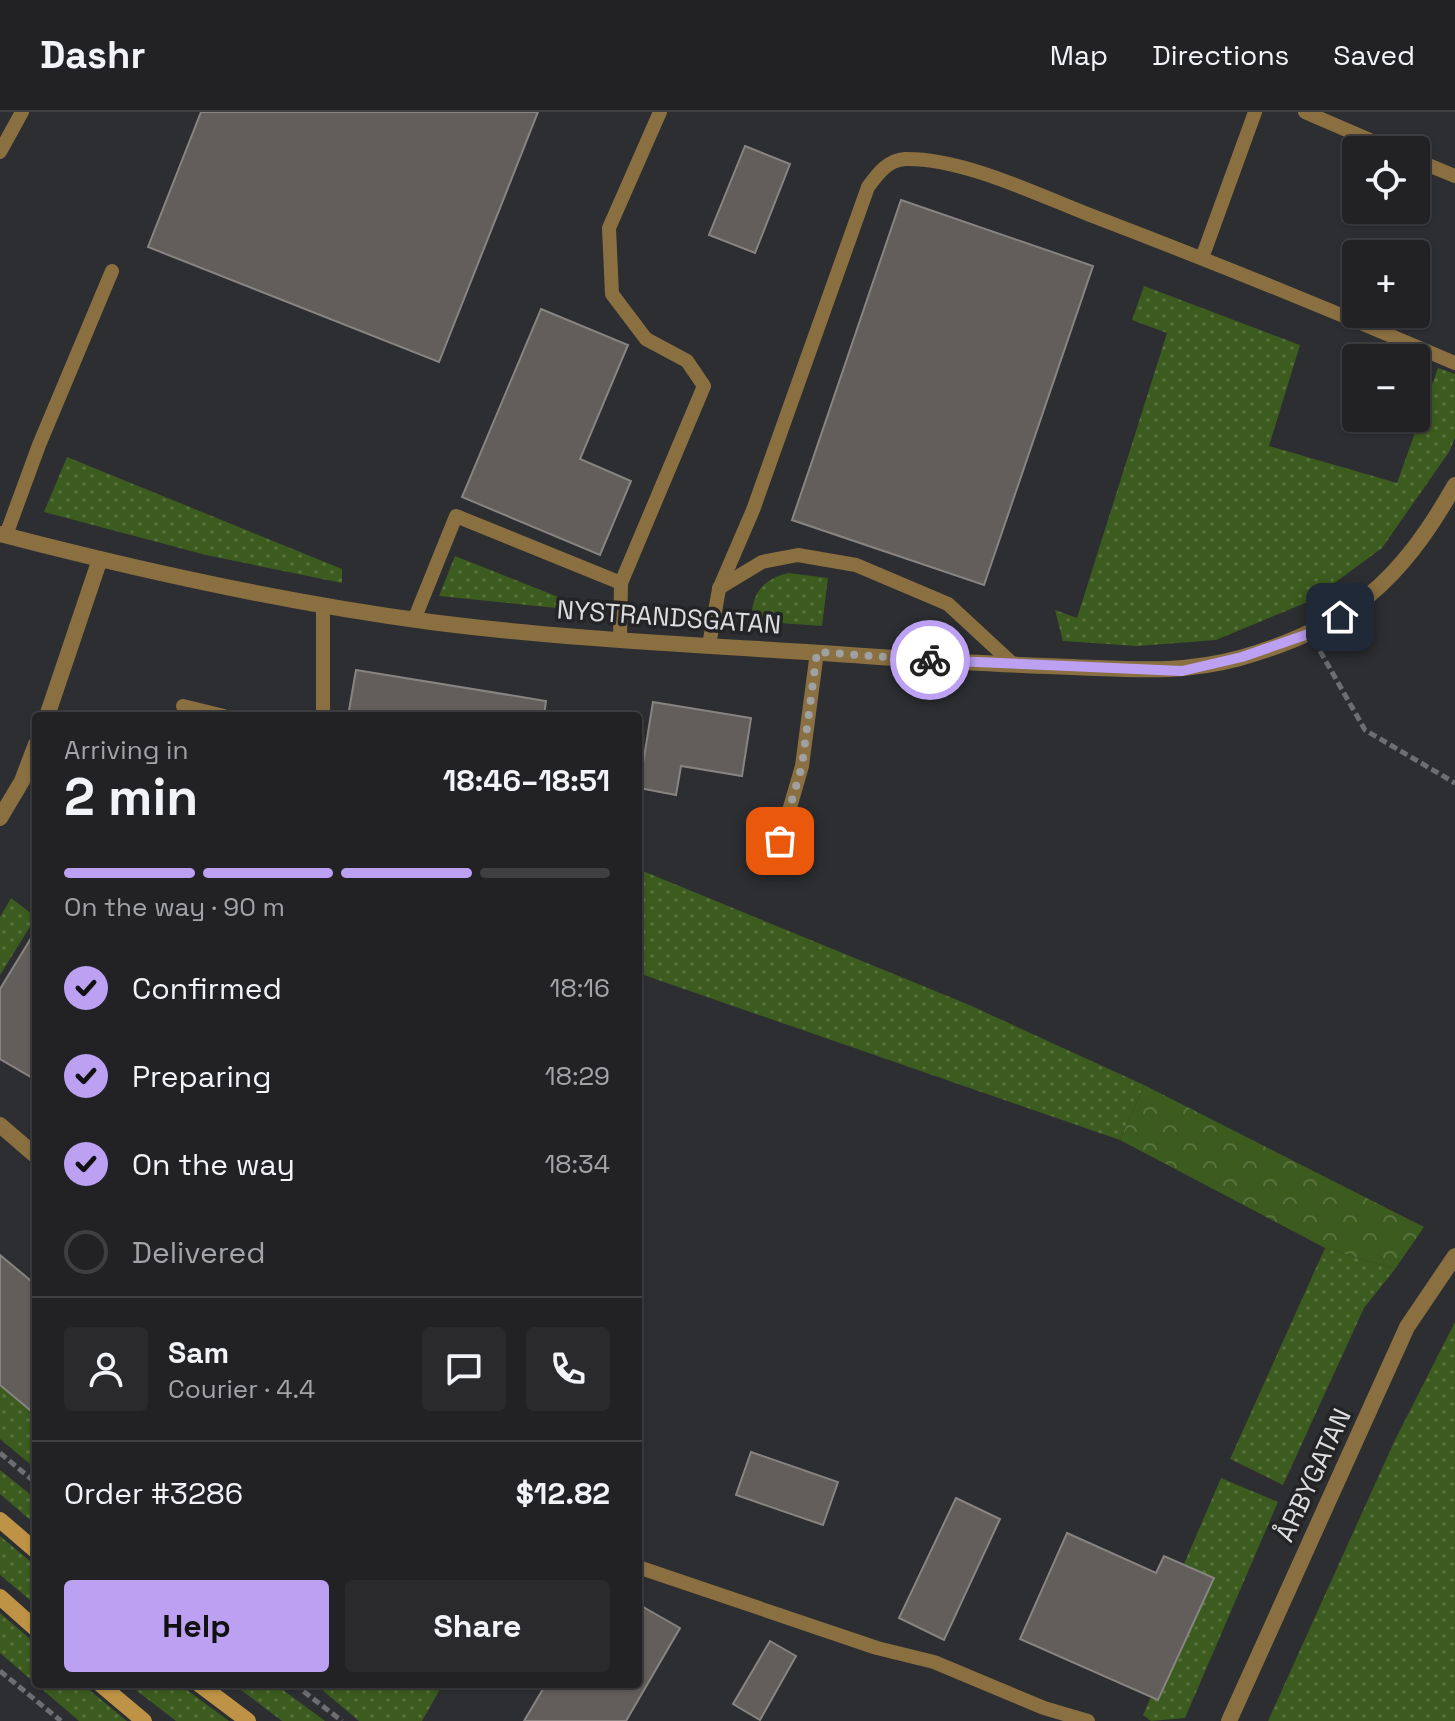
<!DOCTYPE html>
<meta charset="utf-8">
<style>
body{margin:0;font-family:"Space Grotesk",sans-serif;background:#2a2a2d;color:#f1f3f6;height:100vh;display:flex;flex-direction:column;font-size:30px;white-space:nowrap}
*{box-sizing:border-box;margin:0}
p{font-size:26px;color:#a2a4a7}
.icon{flex:none;width:44px;height:44px;fill:none;stroke:currentColor;stroke-width:2;stroke-linecap:round;stroke-linejoin:round}
.map{position:relative;flex:1;overflow:hidden}
.side{position:absolute;left:32px;top:600px;width:610px;height:976px;display:flex;flex-direction:column;background:#222225;border-radius:8px;box-shadow:0 2px 6px #0004,0 0 0 2px #3f3f42}
.side>*{flex:none}
.fabs{position:absolute;left:1342px;top:24px;display:grid;gap:16px}
.fabs a{display:grid;place-items:center;width:88px;height:88px;border-radius:8px;background:#222225;box-shadow:0 2px 6px #0004,0 0 0 2px #3f3f42;font-size:40px}
.pin{position:absolute;display:grid;place-items:center;width:68px;height:68px;color:#fff;margin:-34px;border-radius:16px;box-shadow:0 4px 12px #0006}
.courier{position:absolute;display:grid;place-items:center;width:80px;height:80px;margin:-40px;border:6px solid #bca0f2;border-radius:50%;background:#fff;color:#222;box-shadow:0 2px 10px #0007}
.overview em{font-style:normal;font-weight:800}
.overview div{display:flex;flex-direction:column-reverse}
.overview{display:flex;align-items:center;justify-content:space-between;height:136px;padding:0 32px}
h1{font-size:52px;font-weight:800;line-height:60px}
.bar{display:grid;grid-template-columns:repeat(4,1fr);gap:12px 8px;align-content:center;height:96px;padding:0 32px}
.bar i{height:10px;border-radius:6px;background:#3f3f42}
.bar .on{background:#bca0f2}
.bar p{grid-column:span 4}
.line{display:flex;align-items:center;gap:20px;padding:0 32px;border-top:2px solid #3f3f42}
.line div{flex:1}
.round{display:grid;place-items:center;flex:none;width:84px;height:84px;border-radius:8px;background:#2a2a2d}
ol{padding:0 32px;list-style:none}
li{display:flex;align-items:center;gap:24px;height:88px}
li p{margin-inline-start:auto}
li .icon{padding:8px;border-radius:50%;background:#bca0f2;color:#111;stroke-width:4}
li:last-child{color:#a2a4a7}
li i{width:44px;height:44px;border:4px solid #3f3f42;border-radius:50%}
.action{display:flex;gap:16px;margin-top:auto;padding:16px 32px}
.action a{flex:1;height:92px;border-radius:8px;background:#bca0f2;color:#111;font-size:32px;font-weight:800;line-height:92px;text-align:center}
.action a+a{background:#2a2a2d;color:#f1f3f6}
header{display:flex;align-items:center;gap:48px;box-sizing:border-box;height:112px;padding:0 40px;background:#222225;border-bottom:2px solid #3f3f42}
header strong{font-size:38px}
nav{display:flex;gap:44px;margin-inline-start:auto;font-size:28px}
.map>svg:first-child{display:block}
.grass{fill:url(#grass-dots)}
.forest{fill:url(#forest-crowns)}
.building{fill:#615e5c;stroke:#878481;stroke-width:2}
.lines{fill:none;stroke-linecap:round;stroke-linejoin:round}
.path{stroke:#6d6e71;stroke-width:5;stroke-dasharray:8 4;stroke-linecap:butt}
.service{stroke:#8a6f41;stroke-width:14}
.minor{stroke:#8a6f41;stroke-width:16}
.secondary{stroke:#be9345;stroke-width:16}
.done{stroke:#9fa0a2;stroke-width:8;stroke-dasharray:0 14.4}
.route{stroke:#bca0f2;stroke-width:10}
.labels{text-anchor:middle;dominant-baseline:central;stroke-width:7;stroke-linejoin:round;paint-order:stroke}
.street-label{font-size:26px;fill:#dcdddf;stroke:#242427}
</style>
<header>
<strong>Dashr</strong>
<nav><a>Map</a><a>Directions</a><a>Saved</a></nav>
</header>
<div class="map">
<svg width="1455" height="1609" viewBox="0 0 1455 1609">
<defs>
<pattern id="grass-dots" width="8" height="8" patternUnits="userSpaceOnUse" patternTransform="scale(2)"><rect width="8" height="8" fill="#3c5b1e"/><path d="M2 2h.1M6 6h.1" fill="none" stroke="#58723e" stroke-width="1.8" stroke-linecap="round"/></pattern>
<pattern id="forest-crowns" width="20" height="18" patternUnits="userSpaceOnUse" patternTransform="scale(2)"><rect width="20" height="18" fill="#3c5b1e"/><path d="M2 6a3 3 0 1 1 6 0M12 15a3 3 0 1 1 6 0" fill="none" stroke="#58723e"/></pattern>
</defs>
<rect width="100%" height="100%" fill="#2d2e31"/>
<!-- grass -->
<g class="grass">
<path d="M 1144,174 L 1300,233 L 1269,334 L 1397,371 L 1438,256 L 1455,262 L 1455,326 L 1449,340 L 1382,436 L 1310,489 L 1216,528 L 1137,534 L 1063,529 L 1055,498 L 1077,506 L 1167,221 L 1132,208 Z"/>
<path d="M 67,345 L 342,457 L 342,471 L 206,443 L 44,400 Z"/>
<path d="M 455,444 L 586,496 L 585,499 L 439,484 Z"/>
<path d="M 788,461 L 828,466 L 822,514 L 751,509 C 752,482 761,468 788,461 Z"/>
<path d="M 638,757 L 967,892 L 1144,973 L 1120,1028 L 638,861 Z"/>
<path d="M 11,786 L 36,805 L 0,863 L 0,805 Z"/>
<path d="M 1325,1136 L 1395,1157 L 1364,1196 L 1283,1373 L 1230,1347 Z"/>
<path d="M 1455,1210 L 1455,1609 L 1268,1609 L 1394,1330 Z"/>
<path d="M 0,1273 L 30,1297 L 36,1290 L 36,1357 L 0,1327 Z"/>
<path d="M 0,1358 L 36,1387 L 36,1413 L 0,1382 Z"/>
<path d="M 1221,1366 L 1278,1390 L 1185,1606 L 1151,1609 L 1143,1603 L 1151,1585 L 1159,1588 L 1213,1467 L 1184,1452 Z"/>
<path d="M 0,1424 L 36,1454 L 36,1493 L 0,1463 Z"/>
<path d="M 0,1501 L 36,1532 L 36,1572 L 0,1541 Z"/>
<path d="M 36,1572 L 82,1572 L 127,1609 L 79,1609 Z"/>
<path d="M 128,1572 L 179,1572 L 229,1609 L 176,1609 Z"/>
<path d="M 233,1572 L 275,1572 L 325,1609 L 282,1609 Z"/>
<path d="M 315,1572 L 443,1572 L 422,1609 L 359,1609 Z"/>
</g>
<!-- forest -->
<path class="forest" d="M 1144,973 L 1424,1115 L 1395,1157 L 1325,1136 L 1120,1028 Z"/>
<!-- building -->
<g class="building">
<path d="M 201,0 L 538,0 L 439,250 L 148,135 Z"/>
<path d="M 745,34 L 790,52 L 755,141 L 709,123 Z"/>
<path d="M 901,88 L 1093,154 L 984,473 L 792,408 Z"/>
<path d="M 541,197 L 628,233 L 580,347 L 631,369 L 600,443 L 462,385 Z"/>
<path d="M 356,558 L 546,589 L 544,604 L 348,604 Z"/>
<path d="M 653,590 L 751,606 L 742,664 L 681,654 L 676,683 L 639,676 Z"/>
<path d="M 36,818 L 36,968 L 0,947 L 0,877 Z"/>
<path d="M 0,1143 L 36,1173 L 36,1290 L 30,1298 L 0,1273 Z"/>
<path d="M 751,1340 L 838,1370 L 823,1413 L 736,1383 Z"/>
<path d="M 956,1386 L 1000,1407 L 944,1528 L 899,1506 Z"/>
<path d="M 1067,1421 L 1156,1461 L 1164,1444 L 1214,1466 L 1158,1588 L 1020,1527 Z"/>
<path d="M 638,1492 L 680,1516 L 626,1609 L 524,1609 L 546,1572 L 638,1572 Z"/>
<path d="M 770,1529 L 796,1544 L 760,1608 L 733,1592 Z"/>
</g>
<g class="lines">
<!-- path -->
<g class="path">
<path d="M 1320,539 L 1365,618 L 1455,671"/>
<path d="M 0,1341 L 36,1371"/>
<path d="M 0,1559 L 61,1609"/>
<path d="M 294,1572 L 342,1609"/>
</g>
<!-- service -->
<g class="service">
<path d="M 1305,0 L 1393,38"/>
<path d="M 0,40 L 22,0"/>
<path d="M 1416,48 L 1455,64"/>
<path d="M 1202,146 L 1255,0"/>
<path d="M 6,423 L 39,333 L 112,159"/>
<path d="M 621,471 L 704,274 L 687,249 L 646,227 L 612,182 L 609,116 L 660,0"/>
<path d="M 719,476 L 762,450 L 798,443 L 856,453 L 948,492 L 1014,553"/>
<path d="M 323,495 L 323,604"/>
<path d="M 414,508 L 456,404 L 621,471 L 620,526"/>
<path d="M 709,533 L 719,477 L 753,398 L 868,75 C 877,63 887,48 905,47 C 963,46 1036,82 1090,103 C 1213,150 1334,199 1455,251"/>
<path d="M 183,594 L 224,604"/>
<path d="M 773,754 L 802,654 L 817,540"/>
<path d="M 638,1455 L 877,1536 L 934,1550 L 1044,1596 L 1088,1609"/>
</g>
<!-- minor -->
<g class="minor">
<path d="M 0,422 C 142,459 286,491 431,510 C 579,529 730,534 879,545 C 943,549 1007,553 1072,555 C 1132,557 1181,562 1240,546 C 1349,515 1400,470 1455,373"/>
<path d="M 47,604 L 100,447"/>
<path d="M 0,706 L 22,669 L 36,632"/>
<path d="M 0,1013 L 36,1044"/>
<path d="M 1229,1609 L 1407,1215 L 1455,1144"/>
</g>
<!-- secondary -->
<g class="secondary">
<path d="M 0,1408 L 36,1439"/>
<path d="M 0,1485 L 36,1517"/>
<path d="M 100,1572 L 144,1609"/>
<path d="M 199,1572 L 248,1609"/>
</g>
</g>
<g class="lines">
<!-- done -->
<path class="done" d="M 780,729 L 802,654 L 817,540 L 930,548"/>
<!-- route -->
<path class="route" d="M 930,548 L 1182,559 L 1242,545 L 1317,519 L 1340,505"/>
</g>
<g class="labels">
<!-- street labels -->
<g class="street-label">
<text transform="translate(669 505) rotate(4)">NYSTRANDSGATAN</text>
<text transform="translate(1313 1363) rotate(-65)">ÅRBYGATAN</text>
</g>
</g>
</svg>
<div class="fabs">
<a><svg class="icon" aria-label="locate" viewBox="0 0 24 24"><circle cx="12" cy="12" r="6"/><path d="M12 2v4M12 18v4M2 12h4M18 12h4"/></svg></a>
<a>+</a>
<a>−</a>
</div>
<div class="pin" style="left:780px;top:729px;background:#ea580c"><svg class="icon" aria-label="bag" viewBox="0 0 24 24"><path d="M5 8h14l-1 12H6zM9 8a3 3 0 0 1 6 0"/></svg></div>
<div class="pin" style="left:1340px;top:505px;background:#1f2937"><svg class="icon" aria-label="home" viewBox="0 0 24 24"><path d="M3 11l9-7 9 7M6 9v11h12V9"/></svg></div>
<div class="courier" style="left:930px;top:548px"><svg class="icon" aria-label="bike" viewBox="0 0 24 24"><circle cx="6" cy="16" r="4"/><circle cx="18" cy="16" r="4"/><path d="M6 16l4-8h5l3 8M10 8l3 8H6M13 5h3"/></svg></div>
<section class="side">
<div class="overview"><div><h1>2 min</h1><p>Arriving in</p></div><em>18:46–18:51</em></div>
<div class="bar"><i class="on"></i><i class="on"></i><i class="on"></i><i></i><p>On the way · 90 m</p></div>
<ol>
<li><svg class="icon" aria-label="check" viewBox="0 0 24 24"><path d="M5 12l5 5 9-10"/></svg>Confirmed<p>18:16</p></li>
<li><svg class="icon" aria-label="check" viewBox="0 0 24 24"><path d="M5 12l5 5 9-10"/></svg>Preparing<p>18:29</p></li>
<li><svg class="icon" aria-label="check" viewBox="0 0 24 24"><path d="M5 12l5 5 9-10"/></svg>On the way<p>18:34</p></li>
<li><i></i>Delivered</li>
</ol>
<div class="line" style="height:144px"><a class="round"><svg class="icon" aria-label="person" viewBox="0 0 24 24"><circle cx="12" cy="8" r="4"/><path d="M4 21q1-7 8-7t8 7"/></svg></a><div><b>Sam</b><p>Courier · 4.4</p></div><a class="round"><svg class="icon" aria-label="chat" viewBox="0 0 24 24"><path d="M4 5h16v11H9l-5 4z"/></svg></a><a class="round"><svg class="icon" aria-label="phone" viewBox="0 0 24 24"><path d="M5 4h4l2 5-3 2q2 4 5 5l2-3 5 2v4C11 20 4 13 5 4z"/></svg></a></div>
<div class="line" style="height:104px"><div>Order #3286</div><b>$12.82</b></div>
<div class="action"><a>Help</a><a>Share</a></div>
</section>
</div>
